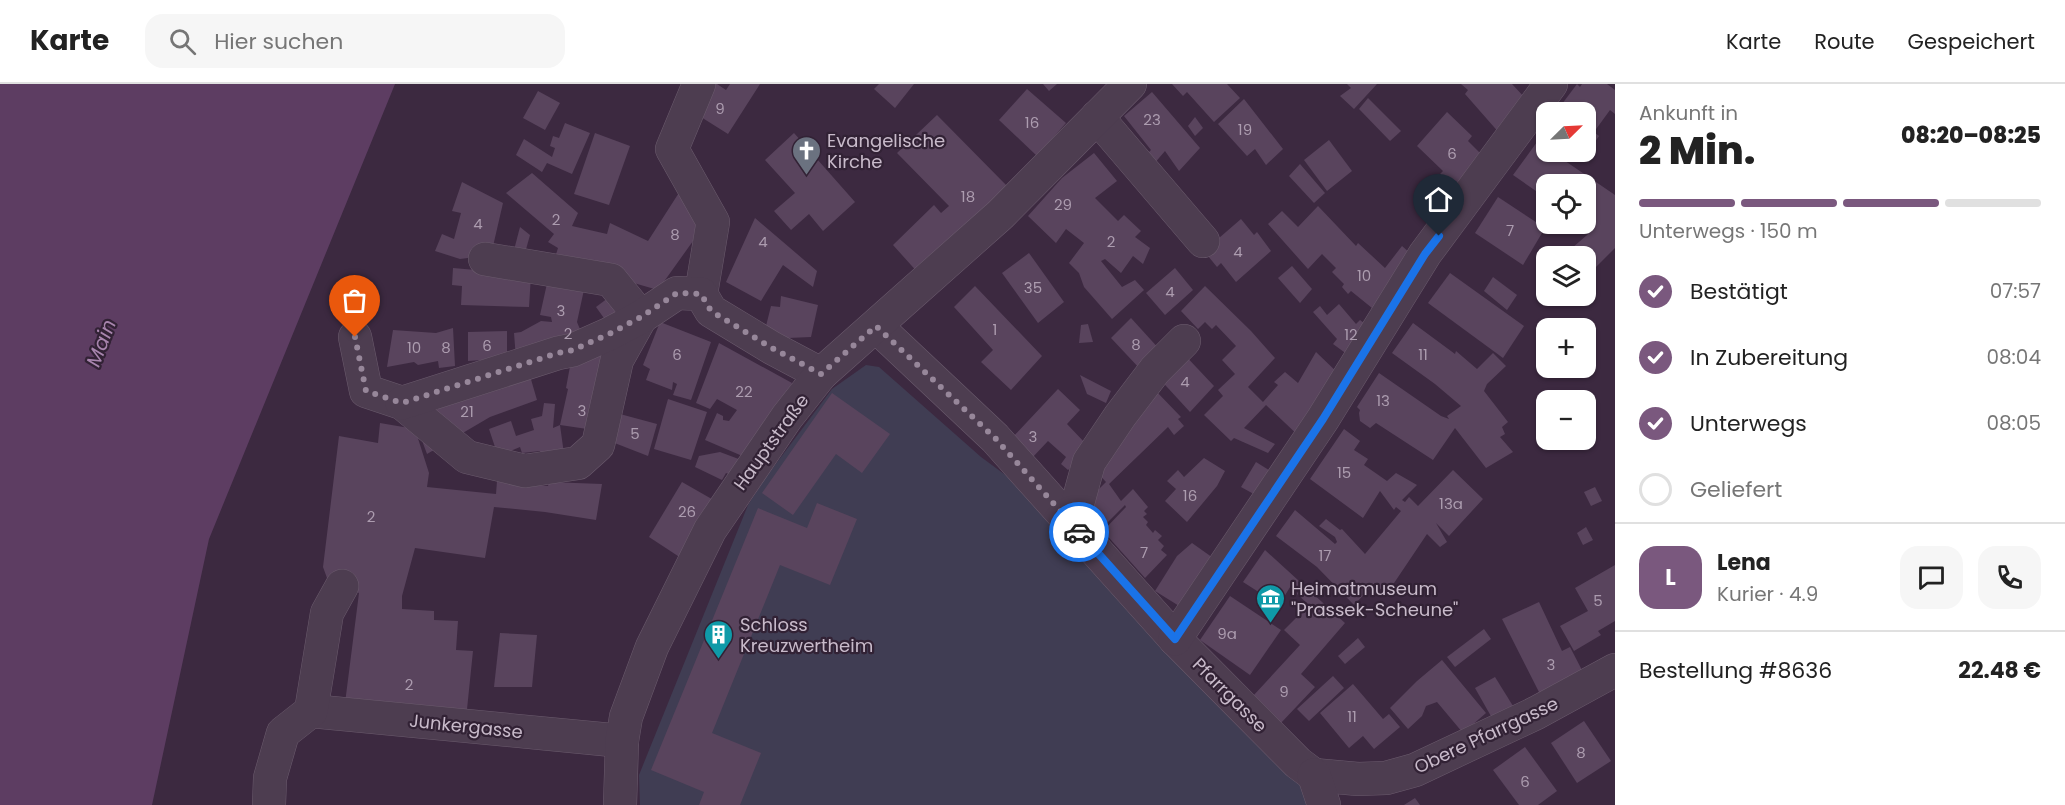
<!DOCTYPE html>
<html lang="de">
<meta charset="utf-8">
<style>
body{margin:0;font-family:Poppins,sans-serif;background:#f6f6f6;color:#222;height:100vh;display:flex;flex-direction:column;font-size:22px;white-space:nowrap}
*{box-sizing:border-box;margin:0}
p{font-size:20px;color:#767676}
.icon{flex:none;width:33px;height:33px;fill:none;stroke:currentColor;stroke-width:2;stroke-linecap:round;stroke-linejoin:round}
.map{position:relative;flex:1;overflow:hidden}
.panel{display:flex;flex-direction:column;background:#fff;width:450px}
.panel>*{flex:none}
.needle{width:39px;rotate:66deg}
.tools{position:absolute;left:1536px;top:18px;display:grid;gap:12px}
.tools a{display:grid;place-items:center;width:60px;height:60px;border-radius:12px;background:#fff;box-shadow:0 2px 4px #0004;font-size:30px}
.pin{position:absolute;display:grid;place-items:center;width:51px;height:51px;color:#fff;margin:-62px -26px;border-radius:50% 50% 50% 0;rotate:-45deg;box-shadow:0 0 6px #0007}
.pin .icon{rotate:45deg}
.courier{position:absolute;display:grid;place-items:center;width:60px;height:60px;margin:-30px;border:4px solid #1a73e8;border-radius:50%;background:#fff;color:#222;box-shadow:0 2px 8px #0007}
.summary em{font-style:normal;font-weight:800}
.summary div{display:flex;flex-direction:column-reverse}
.summary{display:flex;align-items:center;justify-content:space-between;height:102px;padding:0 24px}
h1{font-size:39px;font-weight:800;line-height:45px}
.bar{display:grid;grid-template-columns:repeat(4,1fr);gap:9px 6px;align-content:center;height:72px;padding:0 24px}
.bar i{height:8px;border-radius:4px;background:#e0e0e0}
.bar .active{background:#7a587e}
.bar p{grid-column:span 4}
.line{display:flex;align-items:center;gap:15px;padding:0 24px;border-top:2px solid #e0e0e0}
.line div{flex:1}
.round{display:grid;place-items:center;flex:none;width:63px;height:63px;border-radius:18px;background:#f6f6f6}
ol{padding:0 24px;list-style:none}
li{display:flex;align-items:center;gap:18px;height:66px}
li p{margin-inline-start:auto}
li .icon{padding:6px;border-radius:50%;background:#7a587e;color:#fff;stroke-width:4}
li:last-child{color:#767676}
li i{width:33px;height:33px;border:3px solid #e0e0e0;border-radius:50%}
header{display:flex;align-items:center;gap:36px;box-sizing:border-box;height:84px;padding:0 30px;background:#fff;border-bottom:2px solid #e0e0e0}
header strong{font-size:28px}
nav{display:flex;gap:33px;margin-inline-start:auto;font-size:21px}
.search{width:420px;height:54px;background:#f6f6f6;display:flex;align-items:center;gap:15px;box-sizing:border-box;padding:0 21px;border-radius:18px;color:#767676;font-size:22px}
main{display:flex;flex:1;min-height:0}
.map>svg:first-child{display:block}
.green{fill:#403d53}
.water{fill:#5d3d62}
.building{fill:#59445d}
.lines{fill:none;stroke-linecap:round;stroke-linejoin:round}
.minor-casing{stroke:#6b5b6d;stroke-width:34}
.minor{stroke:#4d3d50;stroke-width:33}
.done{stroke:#97879a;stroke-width:6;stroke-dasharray:0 10.8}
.route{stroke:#1a73e8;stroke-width:8}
.labels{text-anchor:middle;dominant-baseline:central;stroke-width:4.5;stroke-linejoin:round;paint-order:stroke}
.number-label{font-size:15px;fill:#ac9caf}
.poi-label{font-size:18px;fill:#c8baca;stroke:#322235;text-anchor:start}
.street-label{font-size:18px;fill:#c8baca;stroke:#322235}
.water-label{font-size:20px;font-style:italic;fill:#a885ae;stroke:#322235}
</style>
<header>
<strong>Karte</strong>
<div class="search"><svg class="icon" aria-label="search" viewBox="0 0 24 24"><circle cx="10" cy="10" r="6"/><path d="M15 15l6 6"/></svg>Hier suchen</div>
<nav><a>Karte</a><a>Route</a><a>Gespeichert</a></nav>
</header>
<main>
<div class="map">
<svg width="1615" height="721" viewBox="0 0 1615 721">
<rect width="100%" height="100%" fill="#3c2940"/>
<!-- green -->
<path class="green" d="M 866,281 L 879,283 L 981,373 L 1072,440 L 1324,721 L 640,721 L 639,691 L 748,421 L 766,393 L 832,305 Z"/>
<!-- water -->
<path class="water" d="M 0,0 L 395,0 L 209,455 L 152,721 L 0,721 Z"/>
<!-- building -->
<g class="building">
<path d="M 710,0 L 717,0 L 726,6 L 730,0 L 760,0 L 728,50 L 693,28 Z"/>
<path d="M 879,0 L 914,0 L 895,24 L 874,5 Z"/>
<path d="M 1043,0 L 1057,0 L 1049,7 Z"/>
<path d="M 1172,0 L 1227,0 L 1240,14 L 1214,38 L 1187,8 L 1183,12 Z"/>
<path d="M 1347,0 L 1377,0 L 1354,25 L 1340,12 L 1351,4 Z"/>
<path d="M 1461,0 L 1512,0 L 1525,14 L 1501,51 L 1465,10 L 1468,6 Z"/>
<path d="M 1577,0 L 1580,3 L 1582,0 L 1607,0 L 1615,6 L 1615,30 L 1610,26 L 1594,48 L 1599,52 L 1585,73 L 1577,68 L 1586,68 L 1586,28 L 1556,28 Z"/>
<path d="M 1027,5 L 1066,39 L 1037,72 L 999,36 Z"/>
<path d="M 538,7 L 560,19 L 545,46 L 523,34 Z"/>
<path d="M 1152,8 L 1200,64 L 1179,87 L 1165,67 L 1153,81 L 1145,72 L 1151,66 L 1124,32 Z"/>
<path d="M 1368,14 L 1401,47 L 1390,57 L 1359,25 Z"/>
<path d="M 1244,15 L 1283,65 L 1266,81 L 1255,65 L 1247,72 L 1218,40 Z"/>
<path d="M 1447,28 L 1472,52 L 1468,57 L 1487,76 L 1459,108 L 1440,90 L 1443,87 L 1417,62 Z"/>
<path d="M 937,31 L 1007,102 L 920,191 L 893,161 L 934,121 L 941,129 L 949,122 L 897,69 Z"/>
<path d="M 1195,33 L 1203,44 L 1195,52 L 1188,42 Z"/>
<path d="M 565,39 L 590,49 L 572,90 L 547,79 L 542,88 L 516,71 L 524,55 L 552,73 L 555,64 L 550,62 L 553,52 L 559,54 Z"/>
<path d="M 595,49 L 630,62 L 609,121 L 574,110 Z"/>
<path d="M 794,49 L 855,118 L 823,147 L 809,130 L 791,146 L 774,127 L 795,109 L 765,76 Z"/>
<path d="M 1329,56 L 1352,87 L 1327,107 L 1304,76 Z"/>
<path d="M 1537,58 L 1546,64 L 1546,68 L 1552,68 L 1615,111 L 1615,164 L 1591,188 L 1586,181 L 1586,172 L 1579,172 L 1572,164 L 1594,145 L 1581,140 L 1586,140 L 1586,100 L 1546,100 L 1546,114 L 1513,91 Z"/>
<path d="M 1094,69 L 1117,97 L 1095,114 L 1118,137 L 1124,131 L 1141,147 L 1135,153 L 1150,164 L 1143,180 L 1133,172 L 1121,189 L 1105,175 L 1101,177 L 1122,203 L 1135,196 L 1144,206 L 1112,235 L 1084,203 L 1079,189 L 1069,179 L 1084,159 L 1066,145 L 1056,159 L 1028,132 L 1062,94 Z"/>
<path d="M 1300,80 L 1325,109 L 1314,119 L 1289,92 Z"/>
<path d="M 532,89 L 578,129 L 572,142 L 607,150 L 610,139 L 648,157 L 682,104 L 703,143 L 658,206 L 606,191 L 553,180 L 558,164 L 548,158 L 554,150 L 506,109 Z"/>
<path d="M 462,98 L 503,119 L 491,171 L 460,175 L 435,167 L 442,150 L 454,155 L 461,129 L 452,127 Z"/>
<path d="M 1498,113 L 1545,144 L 1523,181 L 1475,149 Z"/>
<path d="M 1318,122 L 1356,162 L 1358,159 L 1385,184 L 1402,162 L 1418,176 L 1372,224 L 1351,207 L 1348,210 L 1342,203 L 1344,200 L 1332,188 L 1336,184 L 1322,170 L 1308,185 L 1268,140 L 1282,127 L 1298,143 Z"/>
<path d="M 755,134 L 817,187 L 813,203 L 783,181 L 761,217 L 726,198 Z"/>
<path d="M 1241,135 L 1254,151 L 1257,148 L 1271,167 L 1236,198 L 1221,179 L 1217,183 L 1204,167 Z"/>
<path d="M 520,143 L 530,151 L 525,169 L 514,166 Z"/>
<path d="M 1029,169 L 1064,218 L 1038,239 L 1002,189 Z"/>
<path d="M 1292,182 L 1312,205 L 1300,219 L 1278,194 Z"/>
<path d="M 453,184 L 531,191 L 529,223 L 461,221 L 462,202 L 452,201 Z"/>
<path d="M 1175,184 L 1193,206 L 1165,231 L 1146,209 Z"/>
<path d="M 1450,189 L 1524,242 L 1503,274 L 1428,219 Z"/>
<path d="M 1493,193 L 1517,211 L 1507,226 L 1484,207 Z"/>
<path d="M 548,195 L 585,201 L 577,238 L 586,260 L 609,250 L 601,347 L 560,341 L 568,305 L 566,304 L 573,266 L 516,275 L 514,249 L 521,248 L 541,237 L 552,238 L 551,233 L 540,231 Z"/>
<path d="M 975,202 L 1042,272 L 1011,306 L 981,278 L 993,266 L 954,223 Z"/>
<path d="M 1205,202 L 1251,247 L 1275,274 L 1248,303 L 1263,318 L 1278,301 L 1274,298 L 1285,288 L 1298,299 L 1316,268 L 1341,292 L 1302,355 L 1266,321 L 1244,344 L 1275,360 L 1268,369 L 1234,354 L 1231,357 L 1204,331 L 1223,312 L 1218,306 L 1235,290 L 1222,276 L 1236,262 L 1216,241 L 1212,245 L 1205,238 L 1198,245 L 1181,227 Z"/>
<path d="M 612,211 L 628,233 L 611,244 L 596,223 Z"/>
<path d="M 781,212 L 818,221 L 811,253 L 788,254 L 766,242 L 771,222 L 780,223 Z"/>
<path d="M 1339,220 L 1356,240 L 1360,236 L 1373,246 L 1355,276 L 1333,260 L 1337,255 L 1313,228 L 1320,222 L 1327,231 Z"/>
<path d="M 1131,234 L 1161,267 L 1141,286 L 1111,254 Z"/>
<path d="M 660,238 L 711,258 L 691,316 L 673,311 L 677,300 L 673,298 L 672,306 L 646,296 L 650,285 L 643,281 Z"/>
<path d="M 1413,239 L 1455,270 L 1456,267 L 1477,285 L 1493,269 L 1506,282 L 1487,300 L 1484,307 L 1508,338 L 1502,343 L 1505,350 L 1500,353 L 1513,368 L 1486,384 L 1455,344 L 1433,376 L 1376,339 L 1370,344 L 1360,337 L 1359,329 L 1360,326 L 1357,323 L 1379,289 L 1441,332 L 1449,335 L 1447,332 L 1461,322 L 1435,300 L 1392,269 Z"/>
<path d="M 1088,240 L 1093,258 L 1079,259 L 1081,241 Z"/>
<path d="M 453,244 L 455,282 L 439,284 L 438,277 L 418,281 L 414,278 L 387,283 L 393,246 L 436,249 Z"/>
<path d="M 507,247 L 507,274 L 468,277 L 468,248 Z"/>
<path d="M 719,259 L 792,299 L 747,374 L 705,356 L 717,329 L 723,332 L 723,336 L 729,337 L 737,326 L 717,315 L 710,325 L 696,319 Z"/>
<path d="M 1181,267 L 1214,302 L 1190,328 L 1156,291 Z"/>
<path d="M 528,285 L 537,316 L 490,333 L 427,370 L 417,343 L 444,320 Z"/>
<path d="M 1080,291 L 1111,307 L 1106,319 L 1087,310 Z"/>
<path d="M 1058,305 L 1080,326 L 1067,340 L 1086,360 L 1074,380 L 1068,386 L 1061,380 L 1066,373 L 1048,357 L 1031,375 L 1011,355 Z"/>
<path d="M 1154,305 L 1181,333 L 1178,335 L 1184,342 L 1174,351 L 1168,343 L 1109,400 L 1121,417 L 1133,405 L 1148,423 L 1144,427 L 1147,430 L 1143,433 L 1148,438 L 1146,441 L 1153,449 L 1155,446 L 1162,452 L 1158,456 L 1164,462 L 1161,466 L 1167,471 L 1145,494 L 1103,447 L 1126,423 L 1125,421 L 1101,445 L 1084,420 L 1106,398 L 1094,385 Z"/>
<path d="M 832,309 L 890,350 L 862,389 L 836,370 L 793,431 L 762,409 Z"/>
<path d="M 668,315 L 707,328 L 691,376 L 654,365 Z"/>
<path d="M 544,319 L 555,320 L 553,344 L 560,341 L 564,370 L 543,376 L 540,367 L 522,369 L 520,363 L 498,372 L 489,345 L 511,337 L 516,352 L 534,346 L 531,335 L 542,332 Z"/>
<path d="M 620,330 L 657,340 L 648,372 L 612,358 Z"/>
<path d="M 380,339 L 415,345 L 429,389 L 427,403 L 496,410 L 497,397 L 548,402 L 549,398 L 602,400 L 596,436 L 545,428 L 494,423 L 485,474 L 415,464 L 402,512 L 402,525 L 434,527 L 434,536 L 458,537 L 456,566 L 473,567 L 466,635 L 344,627 L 359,509 L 327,494 L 323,483 L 339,352 L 378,359 Z"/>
<path d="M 1344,345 L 1360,357 L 1354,366 L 1368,375 L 1364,381 L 1387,397 L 1396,389 L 1417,401 L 1402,416 L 1405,418 L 1409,413 L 1418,422 L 1453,386 L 1483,415 L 1449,452 L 1436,439 L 1447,458 L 1440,463 L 1427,450 L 1386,511 L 1375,499 L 1354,521 L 1317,483 L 1276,452 L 1295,426 L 1335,460 L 1337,458 L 1335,453 L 1319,442 L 1326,435 L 1340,446 L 1342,445 L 1365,470 L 1401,427 L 1396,423 L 1394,426 L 1380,407 L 1363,434 L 1310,395 Z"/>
<path d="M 720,368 L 744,377 L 734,392 L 726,389 L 722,396 L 695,383 L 699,372 Z"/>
<path d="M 1204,374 L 1225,387 L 1217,402 L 1187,438 L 1165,417 L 1176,405 L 1167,397 L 1178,386 L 1184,393 Z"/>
<path d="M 1256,378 L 1275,390 L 1261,414 L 1241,403 Z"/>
<path d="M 682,398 L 717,418 L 681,474 L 649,453 Z"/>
<path d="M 1595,403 L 1602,417 L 1591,422 L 1584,408 Z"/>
<path d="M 817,419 L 857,435 L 830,501 L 780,481 L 712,649 L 761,669 L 740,721 L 699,721 L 704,708 L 651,686 L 758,424 L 807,444 Z"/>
<path d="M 1586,443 L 1593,456 L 1583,461 L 1577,449 Z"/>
<path d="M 1192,459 L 1216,476 L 1184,525 L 1155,507 L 1177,472 Z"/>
<path d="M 1265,466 L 1345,539 L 1301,590 L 1315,603 L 1280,640 L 1253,612 L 1300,561 L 1284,546 L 1309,521 L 1297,510 L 1299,505 L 1292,500 L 1279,521 L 1243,498 Z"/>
<path d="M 1615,481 L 1615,537 L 1598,547 L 1601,551 L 1574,567 L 1560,542 L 1588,527 L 1575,504 Z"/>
<path d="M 1230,512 L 1281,546 L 1250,591 L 1200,556 Z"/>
<path d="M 1539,518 L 1562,567 L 1570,563 L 1584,590 L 1541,612 L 1502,535 Z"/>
<path d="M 1484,545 L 1491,555 L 1455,583 L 1447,573 Z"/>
<path d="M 500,549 L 537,551 L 532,603 L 494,603 Z"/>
<path d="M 1358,554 L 1365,563 L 1345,580 L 1338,572 Z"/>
<path d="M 1442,576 L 1486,629 L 1463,649 L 1437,618 L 1426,622 L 1422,632 L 1408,645 L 1390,624 L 1417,597 Z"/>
<path d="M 1333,592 L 1344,604 L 1309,637 L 1297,625 Z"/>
<path d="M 1495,593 L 1513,622 L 1492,634 L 1475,604 Z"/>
<path d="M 1353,600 L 1383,635 L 1389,630 L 1400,643 L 1374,665 L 1363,652 L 1349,664 L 1320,629 Z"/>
<path d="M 1584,637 L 1611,677 L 1577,699 L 1551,659 Z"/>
<path d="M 1525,663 L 1557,707 L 1538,721 L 1519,721 L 1493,686 Z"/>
<path d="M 1415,714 L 1420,721 L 1404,721 Z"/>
</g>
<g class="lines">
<defs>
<g id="minor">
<path d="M 699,0 L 672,65 L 713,138 L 701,210"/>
<path d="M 1097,33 L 1203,157"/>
<path d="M 876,242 L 995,354 L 1175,555 L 1298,679 L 1314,691"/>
<path d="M 355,253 L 366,307 L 402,319 L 467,373 L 525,387 L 578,379 L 598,361 L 617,276 L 641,233 L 611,196 L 485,175"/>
<path d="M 402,319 L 558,269 L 573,266 L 609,250 L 641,233 L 677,209 L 701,210 L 711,227 L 772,264 L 821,290"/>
<path d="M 1072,440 L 1089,378 L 1120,332 L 1155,286 L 1184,257"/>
<path d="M 1175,555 L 1323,335 L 1425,170 L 1551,0"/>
<path d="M 311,627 L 622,657"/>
<path d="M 1314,691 L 1358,695 L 1386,694 L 1415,686 L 1536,629 L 1615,586"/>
<path d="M 1314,691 L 1324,721"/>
<path d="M 269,721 L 270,694 L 283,649 L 311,627 L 327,529 L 342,502"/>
<path d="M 620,721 L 622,657 L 626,633 L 652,563 L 710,446 L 787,333 L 821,290 L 1000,131 L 1130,0"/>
</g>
</defs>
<!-- minor casing -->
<use href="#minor" class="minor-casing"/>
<!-- minor -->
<use href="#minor" class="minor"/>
</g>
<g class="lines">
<!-- done -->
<path class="done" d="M 355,253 L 366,307 L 402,319 L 558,269 L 573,266 L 609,250 L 641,233 L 677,209 L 701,210 L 711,227 L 772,264 L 821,290 L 876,242 L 995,354 L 1079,448"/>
<!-- route -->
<path class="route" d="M 1079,448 L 1175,555 L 1323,335 L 1425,170 L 1439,152"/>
</g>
<!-- icons -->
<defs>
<symbol id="church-pin" viewBox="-11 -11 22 30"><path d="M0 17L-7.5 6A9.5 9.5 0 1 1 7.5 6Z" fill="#6b7280" stroke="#322235"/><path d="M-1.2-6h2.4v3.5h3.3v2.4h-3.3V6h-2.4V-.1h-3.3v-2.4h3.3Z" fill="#fff"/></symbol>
<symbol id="museum-pin" viewBox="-11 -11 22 30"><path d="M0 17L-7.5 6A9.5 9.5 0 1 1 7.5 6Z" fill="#0f9aa8" stroke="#322235"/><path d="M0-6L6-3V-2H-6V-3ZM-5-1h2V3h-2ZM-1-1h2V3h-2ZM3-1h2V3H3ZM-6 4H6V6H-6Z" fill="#fff"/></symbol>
<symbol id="building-pin" viewBox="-11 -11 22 30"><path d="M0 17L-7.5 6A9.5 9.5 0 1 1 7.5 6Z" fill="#0f9aa8" stroke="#322235"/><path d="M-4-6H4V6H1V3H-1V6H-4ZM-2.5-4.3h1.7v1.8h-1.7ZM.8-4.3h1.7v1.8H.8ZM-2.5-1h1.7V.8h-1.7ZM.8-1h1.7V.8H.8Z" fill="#fff"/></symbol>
</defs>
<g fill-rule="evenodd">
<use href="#church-pin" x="790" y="50" width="33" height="45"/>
<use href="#museum-pin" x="1254" y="498" width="33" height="45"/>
<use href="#building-pin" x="702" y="534" width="33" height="45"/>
</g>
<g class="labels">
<!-- number labels -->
<g class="number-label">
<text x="720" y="24">9</text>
<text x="1152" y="35">23</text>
<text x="1032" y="38">16</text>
<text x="1245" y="45">19</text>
<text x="1452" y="69">6</text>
<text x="968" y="112">18</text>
<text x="1063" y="120">29</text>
<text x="556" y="135">2</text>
<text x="478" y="139">4</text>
<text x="1510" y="146">7</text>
<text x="675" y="150">8</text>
<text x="763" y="157">4</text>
<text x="1111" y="157">2</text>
<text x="1238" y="167">4</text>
<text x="1364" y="191">10</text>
<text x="1033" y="203">35</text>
<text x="1170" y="207">4</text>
<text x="561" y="226">3</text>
<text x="995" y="245">1</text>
<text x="568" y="249">2</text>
<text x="1351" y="250">12</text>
<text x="1136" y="260">8</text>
<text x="487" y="261">6</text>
<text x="414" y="263">10</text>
<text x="446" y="263">8</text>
<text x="677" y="270">6</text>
<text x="1423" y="270">11</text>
<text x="1185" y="297">4</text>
<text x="744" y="307">22</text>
<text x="1383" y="316">13</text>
<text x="582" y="326">3</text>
<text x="467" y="327">21</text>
<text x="635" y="349">5</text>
<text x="1033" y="352">3</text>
<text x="1344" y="388">15</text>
<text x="1190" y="411">16</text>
<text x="1451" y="419">13a</text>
<text x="687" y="427">26</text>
<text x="371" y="432">2</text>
<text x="1144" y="468">7</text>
<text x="1325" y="471">17</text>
<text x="1598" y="516">5</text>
<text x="1227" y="549">9a</text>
<text x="1551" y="580">3</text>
<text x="409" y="600">2</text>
<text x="1284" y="607">9</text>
<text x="1352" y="632">11</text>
<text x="1581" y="668">8</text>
<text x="1525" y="697">6</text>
</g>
<!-- poi labels -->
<g class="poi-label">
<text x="827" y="56">Evangelische<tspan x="827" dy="21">Kirche</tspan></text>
<text x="1291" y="504">Heimatmuseum<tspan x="1291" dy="21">"Prassek-Scheune"</tspan></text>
<text x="740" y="540">Schloss<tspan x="740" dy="21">Kreuzwertheim</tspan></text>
</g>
<!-- street labels -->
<g class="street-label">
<text transform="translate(771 358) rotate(-54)">Hauptstraße</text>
<text transform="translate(1230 611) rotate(45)">Pfarrgasse</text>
<text transform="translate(466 642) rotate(6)">Junkergasse</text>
<text transform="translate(1486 651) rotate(-25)">Obere Pfarrgasse</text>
</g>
<!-- water labels -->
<g class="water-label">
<text transform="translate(101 259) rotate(-69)">Main</text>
</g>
</g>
</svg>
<div class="tools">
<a><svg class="needle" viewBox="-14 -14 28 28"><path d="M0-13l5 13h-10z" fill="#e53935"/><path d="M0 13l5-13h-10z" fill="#767676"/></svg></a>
<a><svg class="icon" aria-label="locate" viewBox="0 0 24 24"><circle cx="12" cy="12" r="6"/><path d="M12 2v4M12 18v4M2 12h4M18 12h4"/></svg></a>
<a><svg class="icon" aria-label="layers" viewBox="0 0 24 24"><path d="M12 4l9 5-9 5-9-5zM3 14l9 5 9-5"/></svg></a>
<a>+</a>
<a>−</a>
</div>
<div class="pin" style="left:355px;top:253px;background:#ea580c"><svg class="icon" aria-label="bag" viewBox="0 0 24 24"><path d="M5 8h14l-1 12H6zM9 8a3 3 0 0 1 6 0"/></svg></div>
<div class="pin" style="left:1439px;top:152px;background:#1f2937"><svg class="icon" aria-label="home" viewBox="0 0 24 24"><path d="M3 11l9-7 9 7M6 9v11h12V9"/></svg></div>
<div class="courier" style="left:1079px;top:448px"><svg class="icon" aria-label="car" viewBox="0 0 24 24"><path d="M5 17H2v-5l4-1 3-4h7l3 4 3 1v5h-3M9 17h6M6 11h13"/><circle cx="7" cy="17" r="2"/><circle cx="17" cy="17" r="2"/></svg></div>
</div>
<section class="panel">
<div class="summary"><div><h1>2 Min.</h1><p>Ankunft in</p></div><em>08:20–08:25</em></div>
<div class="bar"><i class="active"></i><i class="active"></i><i class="active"></i><i></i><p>Unterwegs · 150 m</p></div>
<ol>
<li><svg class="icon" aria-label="check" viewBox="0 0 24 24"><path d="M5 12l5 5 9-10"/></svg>Bestätigt<p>07:57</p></li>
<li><svg class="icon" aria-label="check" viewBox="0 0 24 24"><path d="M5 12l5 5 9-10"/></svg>In Zubereitung<p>08:04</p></li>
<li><svg class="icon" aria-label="check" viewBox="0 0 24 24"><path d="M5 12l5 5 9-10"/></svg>Unterwegs<p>08:05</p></li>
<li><i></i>Geliefert</li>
</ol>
<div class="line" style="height:108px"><b class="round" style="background:#7a587e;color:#fff">L</b><div><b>Lena</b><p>Kurier · 4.9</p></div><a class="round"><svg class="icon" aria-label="chat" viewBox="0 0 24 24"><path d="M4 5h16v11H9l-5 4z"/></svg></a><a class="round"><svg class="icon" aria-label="phone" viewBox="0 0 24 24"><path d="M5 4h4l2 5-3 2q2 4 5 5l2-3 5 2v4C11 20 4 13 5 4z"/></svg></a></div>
<div class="line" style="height:78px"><div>Bestellung #8636</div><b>22.48 €</b></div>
</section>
</main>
